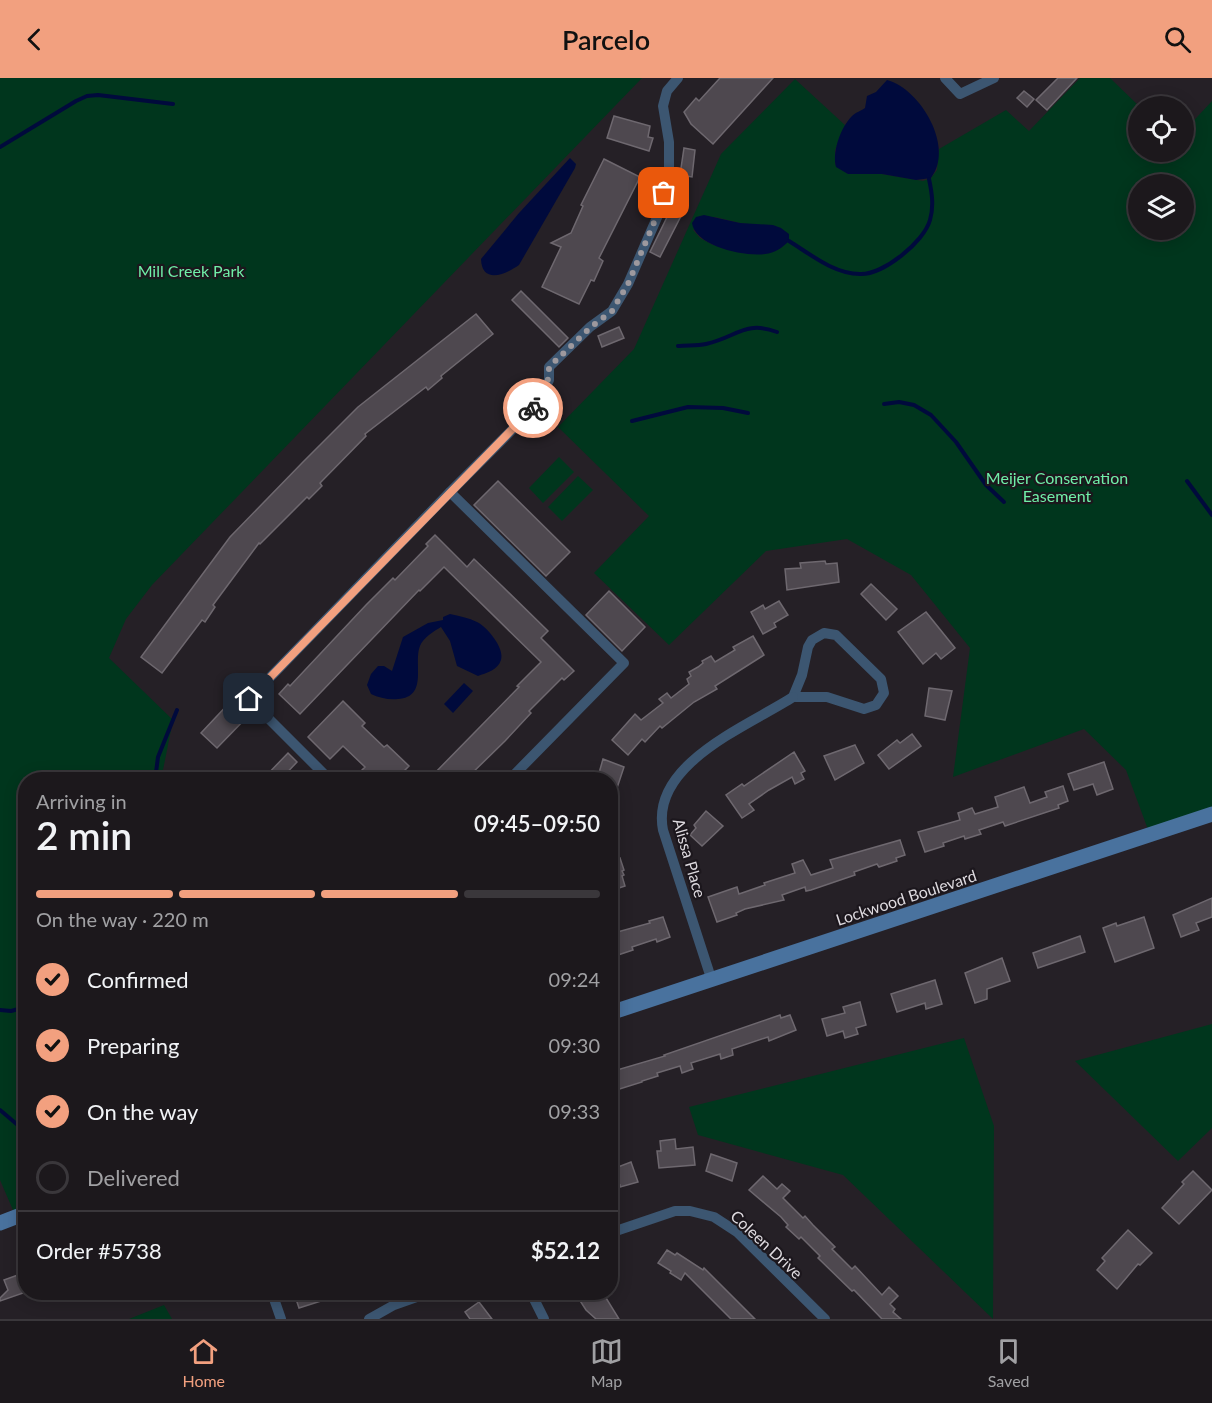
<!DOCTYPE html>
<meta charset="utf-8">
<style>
body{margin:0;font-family:Lato,sans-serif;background:#252125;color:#f1f3f6;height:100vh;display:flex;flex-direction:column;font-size:22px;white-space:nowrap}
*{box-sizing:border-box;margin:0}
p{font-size:20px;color:#a0a0a3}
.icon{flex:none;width:33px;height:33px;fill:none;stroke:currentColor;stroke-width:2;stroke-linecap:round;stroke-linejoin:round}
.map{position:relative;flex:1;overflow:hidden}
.details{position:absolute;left:18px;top:694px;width:600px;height:528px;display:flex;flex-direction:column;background:#1c181c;border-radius:24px;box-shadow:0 3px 15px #0003,0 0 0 2px #3a373b}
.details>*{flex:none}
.tools{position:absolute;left:1128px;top:18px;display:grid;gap:12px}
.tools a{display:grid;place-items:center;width:66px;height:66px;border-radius:50%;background:#1c181c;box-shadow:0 3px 15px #0003,0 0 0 2px #3a373b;font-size:30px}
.pin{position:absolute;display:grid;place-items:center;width:51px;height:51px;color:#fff;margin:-26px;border-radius:12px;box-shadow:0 3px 9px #0006}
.courier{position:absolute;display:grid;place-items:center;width:60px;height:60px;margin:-30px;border:4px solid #f2a07f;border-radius:50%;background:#fff;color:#222;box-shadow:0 2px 8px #0007}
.summary em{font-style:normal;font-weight:600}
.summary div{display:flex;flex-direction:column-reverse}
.summary{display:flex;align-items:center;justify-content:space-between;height:102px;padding:0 18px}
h1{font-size:39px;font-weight:600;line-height:45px}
.bar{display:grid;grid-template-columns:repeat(4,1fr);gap:9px 6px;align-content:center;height:72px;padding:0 18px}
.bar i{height:8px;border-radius:4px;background:#3a373b}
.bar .current{background:#f2a07f}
.bar p{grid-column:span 4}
.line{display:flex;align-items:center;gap:15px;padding:0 18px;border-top:2px solid #3a373b}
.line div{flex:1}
ol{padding:0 18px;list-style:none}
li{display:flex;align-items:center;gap:18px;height:66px}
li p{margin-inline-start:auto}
li .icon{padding:6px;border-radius:50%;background:#f2a07f;color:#111;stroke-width:4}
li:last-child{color:#a0a0a3}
li i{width:33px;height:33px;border:3px solid #3a373b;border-radius:50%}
header{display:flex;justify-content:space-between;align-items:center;height:78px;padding:0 18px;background:#f2a07f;color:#111;font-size:27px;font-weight:600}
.menu{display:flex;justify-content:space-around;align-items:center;height:84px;border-top:2px solid #3a373b;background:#1c181c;font-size:16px;color:#a0a0a3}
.menu a{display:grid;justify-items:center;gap:3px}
.menu .current{color:#f2a07f}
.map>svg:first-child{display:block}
.green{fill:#00361d;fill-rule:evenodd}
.water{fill:#000a3c}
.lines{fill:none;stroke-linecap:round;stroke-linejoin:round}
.stream{stroke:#000a3c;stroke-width:4}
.building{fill:#4e484f;stroke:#6e686f;stroke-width:1.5}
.street{stroke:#3c5671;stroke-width:10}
.secondary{stroke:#49729e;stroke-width:15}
.done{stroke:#9d999e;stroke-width:6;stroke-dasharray:0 10.8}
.route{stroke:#f2a07f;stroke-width:8}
.labels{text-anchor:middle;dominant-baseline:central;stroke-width:4.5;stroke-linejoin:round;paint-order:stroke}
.park-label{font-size:16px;fill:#70efa8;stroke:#1c171d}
.street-label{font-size:16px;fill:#dedadf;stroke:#1c171d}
</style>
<header><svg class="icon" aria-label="back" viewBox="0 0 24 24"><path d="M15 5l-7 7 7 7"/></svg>Parcelo<svg class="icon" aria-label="search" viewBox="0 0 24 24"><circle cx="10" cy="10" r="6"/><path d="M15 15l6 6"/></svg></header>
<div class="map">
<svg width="1212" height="1241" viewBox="0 0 1212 1241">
<rect width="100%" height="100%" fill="#252026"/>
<!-- green -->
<g class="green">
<path d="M 0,0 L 642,0 L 152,507 L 126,541 L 109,580 L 173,642 L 161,702 L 26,702 L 26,1135 L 16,1139 L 0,1102 Z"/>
<path d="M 1080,0 L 1110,0 L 1139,28 L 1138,74 L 1184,74 L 1184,53 L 1212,23 L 1212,736 L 1150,757 L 1126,692 L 1084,651 L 953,699 L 970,570 L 911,497 L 847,461 L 766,473 L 669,567 L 594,495 L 649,438 L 558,349 L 634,271 L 721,76 L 795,1 L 846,48 L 835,72 L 835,86 L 848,96 L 882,96 L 923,103 L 931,100 L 937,92 L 939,71 L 1006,32 L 1029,53 ZM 1138,106 L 1184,106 L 1184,152 L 1138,152 ZM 715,139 L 740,145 L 781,150 L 713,167 L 700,160 L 693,152 Z"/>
<path d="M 559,379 L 574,394 L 543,425 L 529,410 Z"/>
<path d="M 578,398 L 593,412 L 562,443 L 548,429 Z"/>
<path d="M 1212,946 L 1212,1050 L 1178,1083 L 1075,983 Z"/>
<path d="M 964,960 L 994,1048 L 993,1241 L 843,1097 L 698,1057 L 689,1029 Z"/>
<path d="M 164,1227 L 172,1241 L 129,1241 Z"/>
</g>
<!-- water -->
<g class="water">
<path d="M 887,2 C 921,11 955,70 931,100 L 916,102 L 882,96 L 848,96 L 836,89 C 832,73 841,49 852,38 C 856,34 861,33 865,30 L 867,18 L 876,14 Z"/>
<path d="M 570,80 L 576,86 L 575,90 L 519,187 C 506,196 482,207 481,181 L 519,135 Z"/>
<path d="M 704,137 L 740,145 L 773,147 L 781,150 L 789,156 L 789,163 C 782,170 775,175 765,176 C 744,179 695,168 692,145 L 696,139 Z"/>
<path d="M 450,536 C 459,538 469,540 477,544 C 487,549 505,570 501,582 C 498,592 486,595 478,598 L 457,588 L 450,563 L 441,549 C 434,553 423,560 420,568 C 413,585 429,619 398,621 C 389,622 379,620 371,616 L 367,607 L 371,596 L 378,588 L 384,588 L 392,593 L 403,559 L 428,545 L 443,542 L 443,539 Z"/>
<path d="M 464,605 L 473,613 L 453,635 L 444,626 Z"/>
</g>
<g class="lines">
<!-- stream -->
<g class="stream">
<path d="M 0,69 L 76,23 L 87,18 L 98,17 L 173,26"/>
<path d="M 789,163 C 810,176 834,196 860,196 C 883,197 924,164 930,142 C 934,128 932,115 929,101"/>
<path d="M 678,268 C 687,267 697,268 706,266 C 737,259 745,242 777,254"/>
<path d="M 884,326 L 899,324 L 914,327 L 931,337 L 956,364 L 986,407 L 1004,424"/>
<path d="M 632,343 L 688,329 L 723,330 L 748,335"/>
<path d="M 1187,403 L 1212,437"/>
<path d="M 155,702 L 158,679 L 177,632"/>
<path d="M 0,932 L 11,933 L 26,929"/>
<path d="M 0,1032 L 26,1054"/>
</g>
</g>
<!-- building -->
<g class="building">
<path d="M 720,0 L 773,0 L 713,66 L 691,46 L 684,34 L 696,20 L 699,23 Z"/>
<path d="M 1058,0 L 1077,0 L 1047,32 L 1036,22 Z"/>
<path d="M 1024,13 L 1034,21 L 1027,29 L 1017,20 Z"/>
<path d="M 614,38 L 650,48 L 648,59 L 653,60 L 649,73 L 607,60 Z"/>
<path d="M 684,70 L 695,72 L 692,99 L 680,97 Z"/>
<path d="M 604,81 L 640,99 L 599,180 L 603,183 L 594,203 L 591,202 L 579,226 L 542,209 L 561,169 L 551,165 L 571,155 L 583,128 L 581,127 Z"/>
<path d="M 670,133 L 681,138 L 660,179 L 650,174 Z"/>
<path d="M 521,213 L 568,260 L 559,269 L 512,222 Z"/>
<path d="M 476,236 L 493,256 L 441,298 L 442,300 L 428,312 L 426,309 L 365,356 L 366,358 L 320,405 L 322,408 L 309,421 L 307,419 L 260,466 L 259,465 L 213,527 L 215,529 L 205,544 L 202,542 L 162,595 L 141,579 L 230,459 L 302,385 L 358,329 Z"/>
<path d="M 619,249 L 624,260 L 602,269 L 598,258 Z"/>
<path d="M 498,403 L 570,474 L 546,498 L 474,427 Z"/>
<path d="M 435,457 L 467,489 L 474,481 L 502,508 L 548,553 L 541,560 L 574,593 L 564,602 L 562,600 L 529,633 L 531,635 L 505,663 L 465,702 L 428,702 L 519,609 L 517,608 L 541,584 L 444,489 L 420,513 L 419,512 L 300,636 L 279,616 L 288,606 L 290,608 L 366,527 L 393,500 L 395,502 L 428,468 L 426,466 Z"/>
<path d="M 825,483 L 826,486 L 837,485 L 839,504 L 787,512 L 785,491 L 801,490 L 800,485 Z"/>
<path d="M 871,506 L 897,531 L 886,542 L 861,516 Z"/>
<path d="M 609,513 L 645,549 L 622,573 L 586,537 Z"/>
<path d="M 779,523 L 788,537 L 774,545 L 776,549 L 763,556 L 751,534 L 763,527 L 765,531 Z"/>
<path d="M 926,534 L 955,570 L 941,581 L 936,575 L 923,586 L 898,554 Z"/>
<path d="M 753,558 L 764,577 L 715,608 L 717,611 L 694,624 L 662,650 L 660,648 L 645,664 L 642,661 L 628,677 L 612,662 L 635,636 L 641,642 L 663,625 L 659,621 L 667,615 L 671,620 L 689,606 L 687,601 L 691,598 L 689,594 L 698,589 L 703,585 L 702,583 L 711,578 L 715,584 L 735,572 L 733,569 Z"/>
<path d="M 929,610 L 952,613 L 945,642 L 925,638 Z"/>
<path d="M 232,622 L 249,637 L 217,670 L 201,655 Z"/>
<path d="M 343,623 L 365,645 L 362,648 L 384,669 L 387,667 L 409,688 L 395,702 L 352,702 L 365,689 L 343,668 L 330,681 L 308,659 Z"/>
<path d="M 912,656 L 921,668 L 889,691 L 878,677 L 897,662 L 900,665 Z"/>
<path d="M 855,667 L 864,685 L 835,702 L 824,678 Z"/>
<path d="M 794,674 L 805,693 L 801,695 L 804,701 L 795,706 L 792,699 L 769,712 L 749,726 L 754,732 L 742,740 L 726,717 L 742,706 L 744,708 Z"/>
<path d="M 288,675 L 297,684 L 280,702 L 262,702 Z"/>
<path d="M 603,681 L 624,689 L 612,725 L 610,702 L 597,702 Z"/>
<path d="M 1104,684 L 1113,711 L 1097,717 L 1093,706 L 1074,712 L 1068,696 Z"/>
<path d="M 1063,708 L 1068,723 L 1058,727 L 1059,730 L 1005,748 L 1003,744 L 979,752 L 981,756 L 965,761 L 964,758 L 943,765 L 944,768 L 925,774 L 918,754 L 960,742 L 958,735 L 972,730 L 975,736 L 998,729 L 995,719 L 1024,709 L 1030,725 L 1047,719 L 1045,714 Z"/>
<path d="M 706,733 L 723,748 L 702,768 L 690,757 L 696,750 L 694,747 Z"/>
<path d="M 900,762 L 905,777 L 896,780 L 897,783 L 879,789 L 877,786 L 854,794 L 855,797 L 811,812 L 806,813 L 805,809 L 782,817 L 784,822 L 745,831 L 736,835 L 737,837 L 717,844 L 708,819 L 737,809 L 739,816 L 765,807 L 764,805 L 795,795 L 792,786 L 803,782 L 811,797 L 833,790 L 830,782 Z"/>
<path d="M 620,780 L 624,792 L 622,793 L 624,797 L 622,798 L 625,808 L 610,813 L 610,783 Z"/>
<path d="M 1212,820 L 1212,839 L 1196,845 L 1199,852 L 1181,859 L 1173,837 Z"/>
<path d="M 663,839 L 670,859 L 657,864 L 656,861 L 632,869 L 633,872 L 615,878 L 614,875 L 610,876 L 610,856 L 650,845 L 649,843 Z"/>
<path d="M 1144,839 L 1154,870 L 1115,884 L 1103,850 L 1116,845 L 1117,848 Z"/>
<path d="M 1080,858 L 1085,874 L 1038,890 L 1033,875 Z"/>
<path d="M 1002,880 L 1010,903 L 987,911 L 987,921 L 975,925 L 965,895 Z"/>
<path d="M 935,902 L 942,926 L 926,931 L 925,925 L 897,934 L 891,916 Z"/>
<path d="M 860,924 L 866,947 L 856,950 L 858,956 L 845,960 L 843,953 L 827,958 L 822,941 L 845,935 L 843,929 Z"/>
<path d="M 780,937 L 781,940 L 790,937 L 796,952 L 769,963 L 768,959 L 732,971 L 733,977 L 721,981 L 720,976 L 691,985 L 693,991 L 682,995 L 680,988 L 657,995 L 658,998 L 642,1003 L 642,1004 L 610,1014 L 610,994 L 665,978 L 664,977 Z"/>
<path d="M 675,1061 L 676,1071 L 693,1069 L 695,1087 L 659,1090 L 657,1073 L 661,1073 L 660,1063 Z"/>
<path d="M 711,1076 L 737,1085 L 732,1103 L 706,1093 Z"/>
<path d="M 631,1084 L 638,1104 L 620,1109 L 620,1107 L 610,1110 L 610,1092 Z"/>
<path d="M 1193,1093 L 1212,1112 L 1179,1146 L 1162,1130 L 1184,1106 L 1182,1104 Z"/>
<path d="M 763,1098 L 777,1111 L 782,1106 L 790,1113 L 783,1120 L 803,1140 L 805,1138 L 813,1147 L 835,1169 L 832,1171 L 852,1191 L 855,1188 L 882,1217 L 889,1209 L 898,1218 L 890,1226 L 895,1231 L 893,1234 L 901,1241 L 882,1241 L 854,1212 L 852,1213 L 818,1180 L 820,1178 L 801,1159 L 799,1161 L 786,1149 L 788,1147 L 781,1139 L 749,1112 Z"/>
<path d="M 1128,1152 L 1152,1175 L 1140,1187 L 1138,1186 L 1117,1211 L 1097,1192 L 1105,1183 L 1102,1180 Z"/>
<path d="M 667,1172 L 675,1177 L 677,1175 L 703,1192 L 704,1190 L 755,1241 L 731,1241 L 685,1195 L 681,1202 L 670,1195 L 671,1193 L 658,1185 Z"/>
<path d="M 26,1194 L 26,1214 L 0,1223 L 0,1220 L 8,1212 L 4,1202 Z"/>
<path d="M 294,1215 L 340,1215 L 340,1217 L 299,1230 Z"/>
<path d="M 575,1215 L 603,1215 L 619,1241 L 596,1241 L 586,1232 Z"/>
<path d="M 479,1224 L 492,1241 L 470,1241 L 465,1234 Z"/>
</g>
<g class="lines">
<!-- street -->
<g class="street">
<path d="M 945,0 L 960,16 L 994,0"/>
<path d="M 450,414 L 536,328 L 549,302 L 549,289 L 590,249 L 612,233 L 628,206 L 659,135 L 669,96 L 669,64 L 663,28 L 667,13 L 678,0"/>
<path d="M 824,555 L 836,557 L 881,601 L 884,615 L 876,627 L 864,631 L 827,619 L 793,619 L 802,597 L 808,569 L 812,562 Z"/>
<path d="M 330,702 L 249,621 L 450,414 L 624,585 L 509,702"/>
<path d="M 712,903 L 663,752 C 650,686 748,648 793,619"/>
<path d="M 610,1155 L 675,1133 L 690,1133 L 714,1139 L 737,1154 L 825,1241"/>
<path d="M 272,1215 L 281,1241"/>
<path d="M 531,1215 L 544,1241"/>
<path d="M 369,1241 L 394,1227 L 428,1215"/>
</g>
<!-- secondary -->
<g class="secondary">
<path d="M 610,935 L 1212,736"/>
<path d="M 0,1145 L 26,1135"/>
</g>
</g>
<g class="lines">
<!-- done -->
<path class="done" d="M 533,330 C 544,318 549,305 549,289 L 591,249 L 612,233 L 628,206 L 658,135 L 664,115"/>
<!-- route -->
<path class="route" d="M 249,621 L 533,330"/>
</g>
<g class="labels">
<!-- park labels -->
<g class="park-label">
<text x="191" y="192">Mill Creek Park</text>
<text x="1057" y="399">Meijer Conservation<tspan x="1057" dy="18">Easement</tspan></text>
</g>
<!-- street labels -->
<g class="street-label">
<text transform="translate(690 780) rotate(74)">Alissa Place</text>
<text transform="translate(906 819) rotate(-18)">Lockwood Boulevard</text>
<text transform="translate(767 1166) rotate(43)">Coleen Drive</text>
</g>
</g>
</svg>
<div class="tools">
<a><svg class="icon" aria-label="locate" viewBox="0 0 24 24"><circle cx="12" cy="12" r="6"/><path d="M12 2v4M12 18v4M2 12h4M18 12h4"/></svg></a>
<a><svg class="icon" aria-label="layers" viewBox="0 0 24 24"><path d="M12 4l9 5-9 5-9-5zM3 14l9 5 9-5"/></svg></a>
</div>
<div class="pin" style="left:664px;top:115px;background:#ea580c"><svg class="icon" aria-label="bag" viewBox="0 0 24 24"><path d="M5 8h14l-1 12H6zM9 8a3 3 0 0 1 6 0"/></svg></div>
<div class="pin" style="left:249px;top:621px;background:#1f2937"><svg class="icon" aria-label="home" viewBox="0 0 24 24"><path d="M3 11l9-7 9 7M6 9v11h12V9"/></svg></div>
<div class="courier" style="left:533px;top:330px"><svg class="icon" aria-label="bike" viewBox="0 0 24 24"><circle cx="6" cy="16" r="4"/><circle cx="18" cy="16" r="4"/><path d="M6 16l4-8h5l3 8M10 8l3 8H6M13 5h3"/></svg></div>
<section class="details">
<div class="summary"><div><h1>2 min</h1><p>Arriving in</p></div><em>09:45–09:50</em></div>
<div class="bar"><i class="current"></i><i class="current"></i><i class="current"></i><i></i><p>On the way · 220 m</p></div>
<ol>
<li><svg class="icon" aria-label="check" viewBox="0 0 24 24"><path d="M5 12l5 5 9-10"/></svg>Confirmed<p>09:24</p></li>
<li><svg class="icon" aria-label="check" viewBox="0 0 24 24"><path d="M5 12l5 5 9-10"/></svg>Preparing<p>09:30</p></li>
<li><svg class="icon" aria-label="check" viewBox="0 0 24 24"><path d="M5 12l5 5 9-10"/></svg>On the way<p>09:33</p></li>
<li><i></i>Delivered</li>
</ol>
<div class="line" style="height:78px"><div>Order #5738</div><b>$52.12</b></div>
</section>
</div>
<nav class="menu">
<a class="current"><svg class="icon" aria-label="home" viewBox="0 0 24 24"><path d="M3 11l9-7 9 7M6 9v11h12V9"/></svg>Home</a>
<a><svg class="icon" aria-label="map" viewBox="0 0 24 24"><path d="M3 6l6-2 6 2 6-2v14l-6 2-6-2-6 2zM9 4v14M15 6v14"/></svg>Map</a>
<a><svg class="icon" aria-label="saved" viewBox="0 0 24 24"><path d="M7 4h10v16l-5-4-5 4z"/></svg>Saved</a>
</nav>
